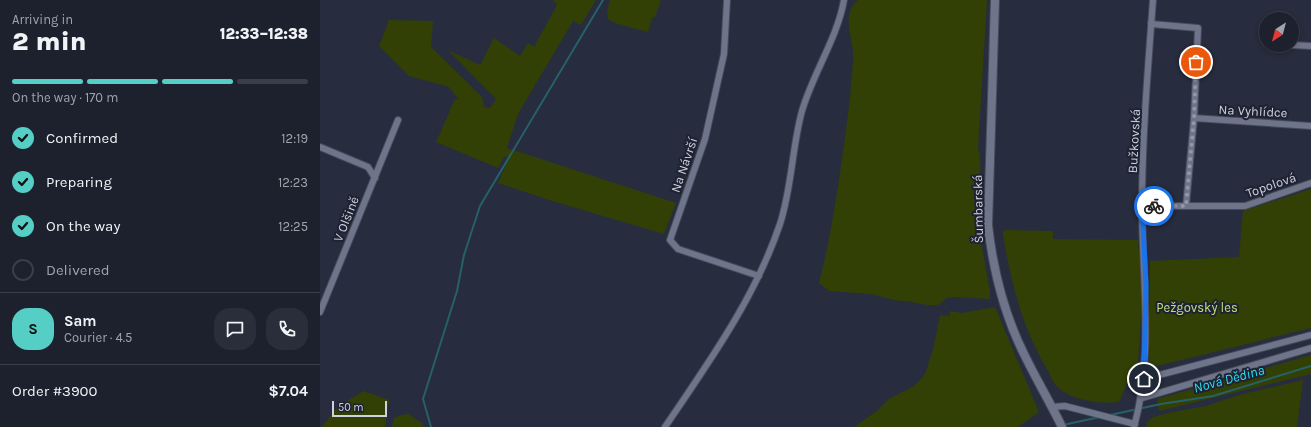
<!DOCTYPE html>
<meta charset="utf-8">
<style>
body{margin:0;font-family:Karla,sans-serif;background:#2a2e3a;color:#f1f3f6;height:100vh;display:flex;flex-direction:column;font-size:15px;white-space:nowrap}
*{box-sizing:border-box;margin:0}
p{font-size:13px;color:#a0a3aa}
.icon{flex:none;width:22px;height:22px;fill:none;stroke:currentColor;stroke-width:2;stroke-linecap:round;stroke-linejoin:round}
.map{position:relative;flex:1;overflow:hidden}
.drawer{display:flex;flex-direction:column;background:#1d212e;width:320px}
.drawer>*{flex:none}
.needle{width:26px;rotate:216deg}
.controls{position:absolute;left:939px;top:12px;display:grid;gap:8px}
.controls a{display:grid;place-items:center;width:40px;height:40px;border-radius:50%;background:#1d212e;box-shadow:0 2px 6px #0003,0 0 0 1px #3b3e4a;font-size:20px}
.scale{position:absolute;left:12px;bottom:10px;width:55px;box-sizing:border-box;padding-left:4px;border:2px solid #cfd2de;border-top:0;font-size:11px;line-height:14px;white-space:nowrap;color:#cfd2de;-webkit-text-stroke:3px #1e2233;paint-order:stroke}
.pin{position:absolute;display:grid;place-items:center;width:34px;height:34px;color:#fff;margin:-17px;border:2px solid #fff;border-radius:50%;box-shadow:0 1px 4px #0007}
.courier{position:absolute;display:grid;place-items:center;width:40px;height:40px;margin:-20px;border:3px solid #1a73e8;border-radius:50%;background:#fff;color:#222;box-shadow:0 1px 5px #0007}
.head em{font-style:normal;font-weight:800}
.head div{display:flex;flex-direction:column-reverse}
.head{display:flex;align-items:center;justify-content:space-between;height:68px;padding:0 12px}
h1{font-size:26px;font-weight:800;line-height:30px}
.bar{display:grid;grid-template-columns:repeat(4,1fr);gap:6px 4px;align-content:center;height:48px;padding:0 12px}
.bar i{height:5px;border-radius:3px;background:#3b3e4a}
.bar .active{background:#55cec5}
.bar p{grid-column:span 4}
.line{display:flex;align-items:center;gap:10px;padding:0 12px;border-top:1px solid #3b3e4a}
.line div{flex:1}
.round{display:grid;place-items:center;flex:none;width:42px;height:42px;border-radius:16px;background:#2a2e3a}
ol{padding:0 12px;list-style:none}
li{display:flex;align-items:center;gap:12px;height:44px}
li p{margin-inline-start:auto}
li .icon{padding:4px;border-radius:50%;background:#55cec5;color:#111;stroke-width:4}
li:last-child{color:#a0a3aa}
li i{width:22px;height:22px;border:2px solid #3b3e4a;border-radius:50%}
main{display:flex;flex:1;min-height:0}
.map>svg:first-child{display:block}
.green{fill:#324006}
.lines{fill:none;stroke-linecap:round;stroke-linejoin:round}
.stream{stroke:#266168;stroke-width:2}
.minor-casing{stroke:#454958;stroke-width:8}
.tertiary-casing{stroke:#454958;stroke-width:10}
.minor{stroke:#6e7489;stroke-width:6}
.tertiary{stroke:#6e7489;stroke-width:8}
.done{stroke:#9498a6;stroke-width:4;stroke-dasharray:0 7.2}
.route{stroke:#1a73e8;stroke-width:5}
.labels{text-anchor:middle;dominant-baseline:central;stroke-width:4;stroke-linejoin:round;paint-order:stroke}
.street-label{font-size:13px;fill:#cfd2de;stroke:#1e2233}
.park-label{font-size:13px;fill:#c1e07a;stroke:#1e2233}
.water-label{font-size:14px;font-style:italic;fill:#2ddcee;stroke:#1e2233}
</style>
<main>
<section class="drawer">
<div class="head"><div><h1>2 min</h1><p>Arriving in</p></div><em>12:33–12:38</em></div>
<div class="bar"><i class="active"></i><i class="active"></i><i class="active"></i><i></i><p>On the way · 170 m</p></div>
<ol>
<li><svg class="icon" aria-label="check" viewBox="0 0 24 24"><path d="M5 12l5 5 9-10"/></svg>Confirmed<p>12:19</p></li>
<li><svg class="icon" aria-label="check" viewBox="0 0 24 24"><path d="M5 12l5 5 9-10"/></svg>Preparing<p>12:23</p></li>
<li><svg class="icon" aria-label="check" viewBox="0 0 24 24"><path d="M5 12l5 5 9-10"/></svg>On the way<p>12:25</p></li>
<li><i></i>Delivered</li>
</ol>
<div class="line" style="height:72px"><b class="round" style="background:#55cec5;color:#111">S</b><div><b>Sam</b><p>Courier · 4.5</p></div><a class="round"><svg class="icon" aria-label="chat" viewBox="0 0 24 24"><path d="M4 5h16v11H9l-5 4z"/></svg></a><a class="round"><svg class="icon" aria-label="phone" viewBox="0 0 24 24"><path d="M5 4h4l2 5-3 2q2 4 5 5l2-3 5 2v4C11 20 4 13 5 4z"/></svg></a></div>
<div class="line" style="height:52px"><div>Order #3900</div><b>$7.04</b></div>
</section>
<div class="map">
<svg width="991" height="427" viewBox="0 0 991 427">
<rect width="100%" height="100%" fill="#272c3e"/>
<!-- green -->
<g class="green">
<path d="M 233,0 L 276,0 L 261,25 L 253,21 L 198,114 L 187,148 L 356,203 L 344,234 L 229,200 L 178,183 L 189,158 L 184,156 L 178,168 L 116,142 L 135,99 L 139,100 L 129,87 L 89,76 L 59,46 L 69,20 L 113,21 L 111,47 L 162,97 L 164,107 L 170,108 L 176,99 L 128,50 L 160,65 L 174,38 L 200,56 L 208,43 L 214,47 L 237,5 Z"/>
<path d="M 290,0 L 341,0 L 335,17 L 332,18 L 328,32 L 297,24 L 288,19 L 287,12 Z"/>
<path d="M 538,0 L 667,0 L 658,148 L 660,155 L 661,242 L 670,291 L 670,299 L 632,297 L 627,298 L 618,305 L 607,305 L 592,302 L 574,300 L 551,294 L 509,291 L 499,283 C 509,245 515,206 521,166 C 526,131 531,95 533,60 C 535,39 519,17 538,0 Z"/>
<path d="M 991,189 L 991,328 L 829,368 L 830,261 L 919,257 L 923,211 Z"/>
<path d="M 686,230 L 733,231 L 733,239 L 818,240 L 822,302 L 817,377 L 808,381 L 799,402 C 781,404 754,401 740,389 C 734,385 730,375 727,369 C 702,327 691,282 683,235 L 683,231 Z"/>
<path d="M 675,307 L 719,412 L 698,427 L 534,427 L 558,410 L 569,399 L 594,386 L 605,374 L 613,350 L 620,315 L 630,316 L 630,311 L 642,313 Z"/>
<path d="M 991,355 L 991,374 L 839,411 L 837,399 Z"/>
<path d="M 983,380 L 977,427 L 826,427 L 828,421 L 833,417 L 848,413 L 886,406 L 919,395 Z"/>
<path d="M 44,391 L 69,400 L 65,427 L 2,427 L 18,406 Z"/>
<path d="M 88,414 L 102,423 L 104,427 L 72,427 L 74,418 L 81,415 Z"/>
</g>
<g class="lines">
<!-- stream -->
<g class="stream">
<path d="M 790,415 L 841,404 L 893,396 L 991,366"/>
<path d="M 743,425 L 780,417"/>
<path d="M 111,427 L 103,399 L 137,291 L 144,255 L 160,206 L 283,0"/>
</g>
<defs>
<g id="minor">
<path d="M 407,0 L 404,54 L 385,139 L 350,240 L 358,249 L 439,276"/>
<path d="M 831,24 L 878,28 L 874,118 L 866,206"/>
<path d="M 972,45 L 991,46"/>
<path d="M 874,118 L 991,126"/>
<path d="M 0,147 L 48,167 L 55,178"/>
<path d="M 822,206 L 925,206 L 991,183"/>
<path d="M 0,312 L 78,120"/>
<path d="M 824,379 L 991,335"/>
<path d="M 822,398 L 991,348"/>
<path d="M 732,407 L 745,406 L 815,424"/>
<path d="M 345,427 C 389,362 435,298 460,224 C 472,187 472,147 482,111 C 493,73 517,39 524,0"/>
<path d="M 814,427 C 834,355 822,279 822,206 C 822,138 828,68 833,0"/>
</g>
<path id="tertiary" d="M 675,0 L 668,225 C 673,269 684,314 704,354 C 716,379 730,402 742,427"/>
</defs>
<!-- minor casing -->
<use href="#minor" class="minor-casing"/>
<!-- tertiary casing -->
<use href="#tertiary" class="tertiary-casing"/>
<!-- minor -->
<use href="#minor" class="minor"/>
<!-- tertiary -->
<use href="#tertiary" class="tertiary"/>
</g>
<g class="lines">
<!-- done -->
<path class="done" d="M 834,206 L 866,206 L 874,118 L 876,62"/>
<!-- route -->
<path class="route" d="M 824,379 L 826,285 L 822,206 L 834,206"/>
</g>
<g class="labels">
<!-- street labels -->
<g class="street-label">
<text transform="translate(933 111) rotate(3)">Na Vyhlídce</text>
<text transform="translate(814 141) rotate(-87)">Bužkovská</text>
<text transform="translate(364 165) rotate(-71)">Na Návrší</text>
<text transform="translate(951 185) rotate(-19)">Topolová</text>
<text transform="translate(658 209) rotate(-91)">Šumbarská</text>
<text transform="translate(26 219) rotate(-68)">V Olšině</text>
</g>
<!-- park labels -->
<g class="park-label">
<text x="877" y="307">Pežgovský les</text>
</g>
<!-- water labels -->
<g class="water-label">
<text transform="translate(909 379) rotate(-15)">Nová Dědina</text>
</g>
</g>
</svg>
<div class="controls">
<a><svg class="needle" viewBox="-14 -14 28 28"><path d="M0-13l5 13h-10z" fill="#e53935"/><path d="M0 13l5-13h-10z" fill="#a0a3aa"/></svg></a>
</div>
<div class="scale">50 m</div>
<div class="pin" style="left:876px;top:62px;background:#ea580c"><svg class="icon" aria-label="bag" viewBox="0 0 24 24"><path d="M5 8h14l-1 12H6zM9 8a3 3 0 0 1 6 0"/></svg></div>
<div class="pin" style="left:824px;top:379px;background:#1f2937"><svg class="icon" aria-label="home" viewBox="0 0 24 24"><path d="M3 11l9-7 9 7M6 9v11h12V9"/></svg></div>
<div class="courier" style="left:834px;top:206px"><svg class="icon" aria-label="bike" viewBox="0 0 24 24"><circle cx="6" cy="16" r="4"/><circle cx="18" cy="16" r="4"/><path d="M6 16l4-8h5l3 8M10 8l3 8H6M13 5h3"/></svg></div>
</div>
</main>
